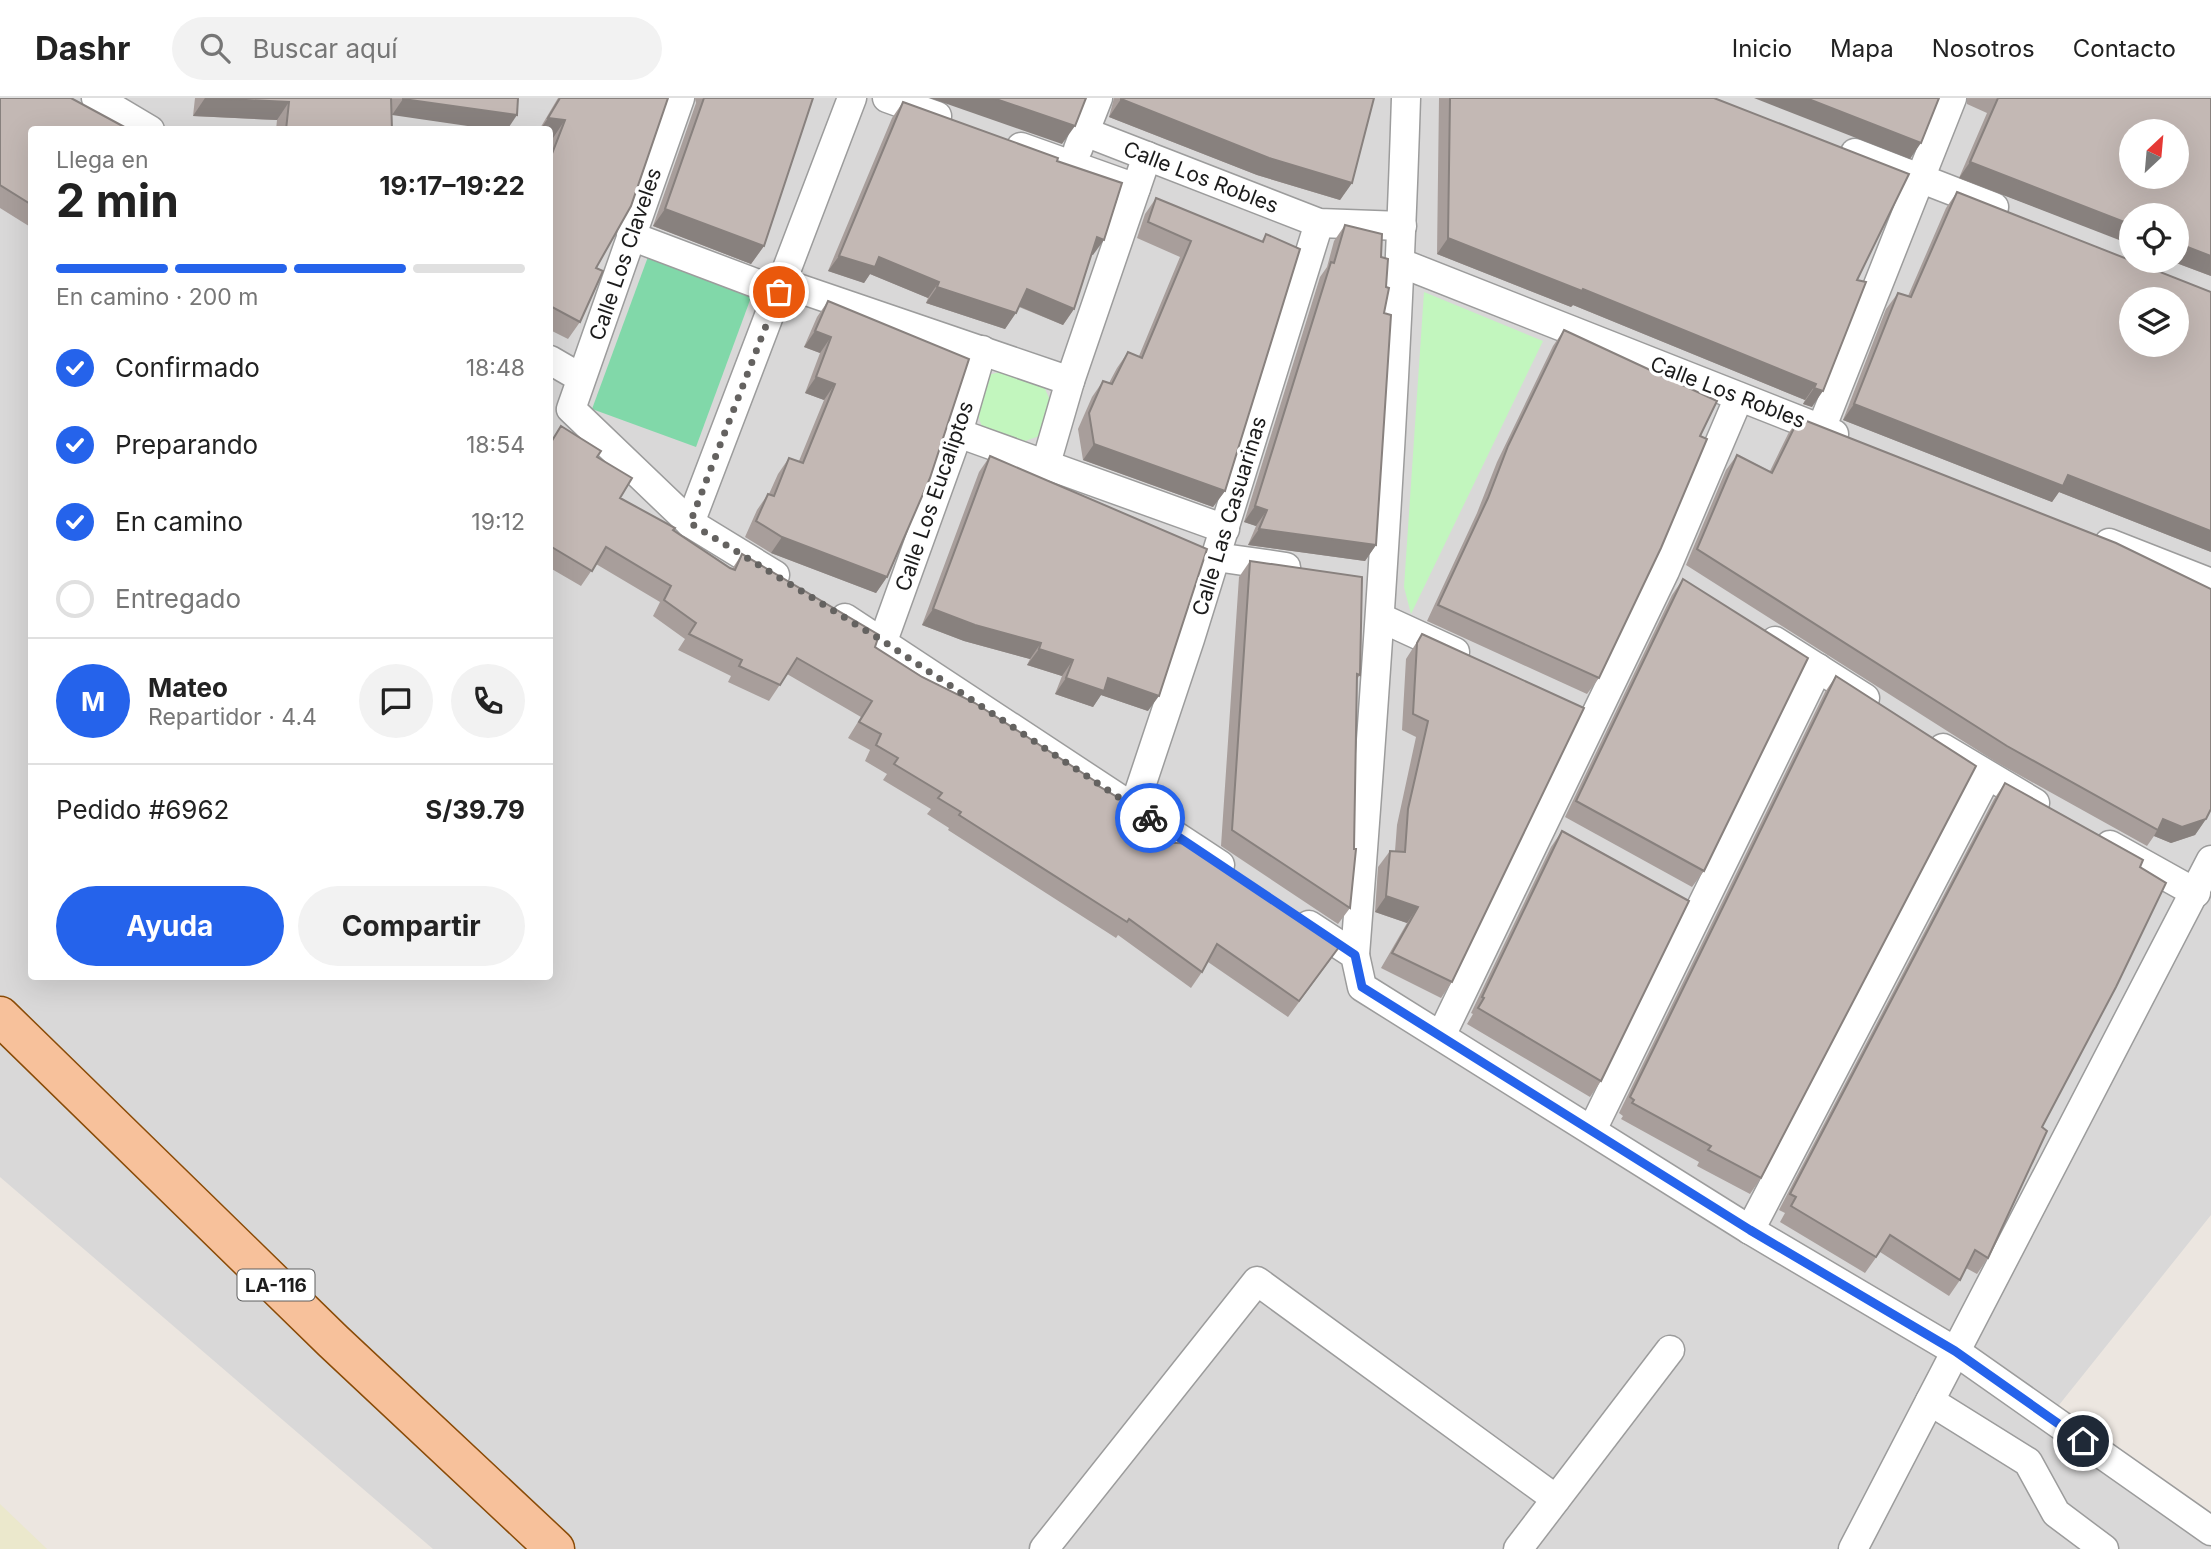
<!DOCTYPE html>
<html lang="es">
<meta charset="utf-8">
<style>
body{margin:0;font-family:Inter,sans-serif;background:#f2f2f2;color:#222;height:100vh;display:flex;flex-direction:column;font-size:26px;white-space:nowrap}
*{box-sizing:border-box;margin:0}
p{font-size:23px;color:#767676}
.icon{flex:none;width:38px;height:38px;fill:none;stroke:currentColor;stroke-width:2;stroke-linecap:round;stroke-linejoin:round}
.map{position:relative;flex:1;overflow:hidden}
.drawer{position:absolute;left:28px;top:28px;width:525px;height:854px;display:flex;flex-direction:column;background:#fff;border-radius:7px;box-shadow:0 7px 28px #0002}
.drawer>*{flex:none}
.needle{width:46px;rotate:26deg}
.tools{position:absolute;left:2119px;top:21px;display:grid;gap:14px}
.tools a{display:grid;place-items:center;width:70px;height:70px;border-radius:50%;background:#fff;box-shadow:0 7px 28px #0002;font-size:35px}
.pin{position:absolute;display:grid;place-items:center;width:60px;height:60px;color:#fff;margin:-30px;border:4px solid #fff;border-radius:50%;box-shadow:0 2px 7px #0007}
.courier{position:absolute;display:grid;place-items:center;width:70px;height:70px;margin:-35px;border:5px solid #2563eb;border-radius:50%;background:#fff;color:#222;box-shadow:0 2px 9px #0007}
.overview em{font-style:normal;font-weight:700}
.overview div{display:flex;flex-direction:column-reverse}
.overview{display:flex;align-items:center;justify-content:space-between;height:119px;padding:0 28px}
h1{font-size:46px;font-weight:700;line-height:52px}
.bar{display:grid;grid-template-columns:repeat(4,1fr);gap:10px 7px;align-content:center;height:84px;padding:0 28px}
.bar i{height:9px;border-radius:5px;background:#e0e0e0}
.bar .active{background:#2563eb}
.bar p{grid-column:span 4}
.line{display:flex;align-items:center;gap:18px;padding:0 28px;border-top:2px solid #e0e0e0}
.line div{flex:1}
.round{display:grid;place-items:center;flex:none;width:74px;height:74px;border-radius:37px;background:#f2f2f2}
ol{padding:0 28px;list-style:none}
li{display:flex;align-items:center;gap:21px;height:77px}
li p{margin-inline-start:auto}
li .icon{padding:7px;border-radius:50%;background:#2563eb;color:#fff;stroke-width:4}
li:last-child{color:#767676}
li i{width:38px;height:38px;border:4px solid #e0e0e0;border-radius:50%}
.button{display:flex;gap:14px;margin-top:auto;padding:14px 28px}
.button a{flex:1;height:80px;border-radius:42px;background:#2563eb;color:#fff;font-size:28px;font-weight:700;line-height:80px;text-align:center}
.button a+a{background:#f2f2f2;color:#222}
header{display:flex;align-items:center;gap:42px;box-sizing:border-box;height:98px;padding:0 35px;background:#fff;border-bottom:2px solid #e0e0e0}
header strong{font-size:33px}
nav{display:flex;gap:38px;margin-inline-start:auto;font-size:24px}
.search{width:490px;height:63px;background:#f2f2f2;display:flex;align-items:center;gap:18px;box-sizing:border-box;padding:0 24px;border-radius:38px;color:#767676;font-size:26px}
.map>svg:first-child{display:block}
.residential{fill:#d9d8d8;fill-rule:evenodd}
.farmland{fill:#ebe8cc}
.park{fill:#c2f6be}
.pitch{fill:#81d8a9}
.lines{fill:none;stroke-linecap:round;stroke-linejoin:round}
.minor-casing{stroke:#9c9c9c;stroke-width:31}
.primary-casing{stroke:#8a4b07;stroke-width:41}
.minor{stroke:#fff;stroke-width:28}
.primary{stroke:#f7c19b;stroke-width:38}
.wall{fill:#a89e9b}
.shaded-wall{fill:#88817e}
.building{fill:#c3b8b4;stroke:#88817e;stroke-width:2;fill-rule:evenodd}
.done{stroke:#646260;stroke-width:7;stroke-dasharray:0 12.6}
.route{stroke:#2563eb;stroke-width:9}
.labels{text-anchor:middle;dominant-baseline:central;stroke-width:7;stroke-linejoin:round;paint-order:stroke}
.shield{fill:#fff;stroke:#5f5f5f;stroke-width:2}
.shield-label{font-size:19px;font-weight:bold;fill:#1b1b1b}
.street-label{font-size:21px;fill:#1b1b1b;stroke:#fff}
</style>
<header>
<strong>Dashr</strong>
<div class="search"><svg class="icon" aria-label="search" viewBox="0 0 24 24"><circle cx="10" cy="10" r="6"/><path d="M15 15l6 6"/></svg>Buscar aquí</div>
<nav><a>Inicio</a><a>Mapa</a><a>Nosotros</a><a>Contacto</a></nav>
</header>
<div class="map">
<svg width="2211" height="1451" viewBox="0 0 2211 1451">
<rect width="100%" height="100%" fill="#ece6e0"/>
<!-- residential -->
<path class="residential" d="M 0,0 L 2211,0 L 2211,1117 L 2047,1322 L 2211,1427 L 2211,1451 L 433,1451 L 0,1079 ZM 32,32 L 550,32 L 550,878 L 32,878 ZM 2132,33 L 2177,33 L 2177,79 L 2132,79 ZM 2132,117 L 2177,117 L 2177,163 L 2132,163 ZM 2132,201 L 2177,201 L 2177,247 L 2132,247 Z"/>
<!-- farmland -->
<path class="farmland" d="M 0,1406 L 47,1451 L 0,1451 Z"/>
<!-- park -->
<g class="park">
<path d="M 1424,194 L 1543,243 L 1411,516 L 1404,489 Z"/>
<path d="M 1014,270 L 1040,280 L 1054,311 L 1042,337 L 1011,348 L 984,335 L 974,305 L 985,278 Z"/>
</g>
<!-- pitch -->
<path class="pitch" d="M 649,156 L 753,194 L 696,349 L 592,311 Z"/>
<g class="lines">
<defs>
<g id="minor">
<path d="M 96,0 L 150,32"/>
<path d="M 680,0 L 571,311 L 690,425 L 775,477"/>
<path d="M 887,0 L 937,18"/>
<path d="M 1085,34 L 1319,125 L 1402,128"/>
<path d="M 1021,49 L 1136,90"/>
<path d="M 1078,51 L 1098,0"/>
<path d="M 1855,55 L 1994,109"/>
<path d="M 631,138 L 779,194"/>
<path d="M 1401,165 L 1834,336"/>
<path d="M 783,185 L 1070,283"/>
<path d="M 550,262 L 581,280"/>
<path d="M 1821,331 L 1952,0"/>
<path d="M 958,335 L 1225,431"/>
<path d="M 1045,369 L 1070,283 L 1147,58"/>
<path d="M 690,425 L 852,0"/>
<path d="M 2109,445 L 2211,485"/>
<path d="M 1216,459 L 1286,469"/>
<path d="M 845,520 L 1220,767"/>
<path d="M 1381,520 L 1455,554"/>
<path d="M 883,543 L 958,335 L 982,252"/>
<path d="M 1775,543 L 1865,600"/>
<path d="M 1943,650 L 2035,705"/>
<path d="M 1134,709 L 1190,541 L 1319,125"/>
<path d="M 2110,747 L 2196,795"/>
<path d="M 1309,827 L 1355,857 L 1362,889 L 1750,1132 L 1955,1253 L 2211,1433"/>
<path d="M 1355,857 C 1377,571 1397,286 1406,0"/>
<path d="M 1441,938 L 1665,473 L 1739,299"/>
<path d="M 1592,1032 L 1818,570"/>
<path d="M 1750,1132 L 1987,678"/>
<path d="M 1930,1303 L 2028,1364 L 2056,1415 L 2104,1451"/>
<path d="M 1044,1451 L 1257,1183 L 1556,1401"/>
<path d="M 1518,1451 L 1670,1252"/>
<path d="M 1853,1451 L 2211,762"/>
</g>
<path id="primary" d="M 0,918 L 333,1243 L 555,1451"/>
</defs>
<!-- minor casing -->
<use href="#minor" class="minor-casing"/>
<!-- primary casing -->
<use href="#primary" class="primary-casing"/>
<!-- minor -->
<use href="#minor" class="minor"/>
<!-- primary -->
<use href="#primary" class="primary"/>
</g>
<!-- wall -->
<g class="wall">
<path d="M 0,0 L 73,1 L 32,32 L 32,130 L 0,110 Z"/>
<path d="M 195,0 L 391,0 L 392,32 L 276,32 L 277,22 L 193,18 Z"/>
<path d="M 392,0 L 518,0 L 392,17 Z"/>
<path d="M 558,0 L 668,0 L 596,170 L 580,224 L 568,241 L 550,232 L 550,49 L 553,40 L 550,39 L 550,32 L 539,32 Z"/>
<path d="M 695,0 L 813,0 L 764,148 L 751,166 L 653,128 L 696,5 Z"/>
<path d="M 1114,0 L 1374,0 L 1352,85 L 1340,102 L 1257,77 L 1109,19 Z"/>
<path d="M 1439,0 L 1714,0 L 1857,182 L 1812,309 L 1803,306 L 1805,302 L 1573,207 L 1571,209 L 1437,156 Z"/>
<path d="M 1967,0 L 2211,0 L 2211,178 L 2171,163 L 2177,163 L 1959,80 L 1987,15 L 1967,6 Z"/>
<path d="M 903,4 L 1057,63 L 1093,157 L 1091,157 L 1074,211 L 1063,227 L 1019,209 L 1005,231 L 926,205 L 928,200 L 870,176 L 864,185 L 828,173 L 892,20 Z"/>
<path d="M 1957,94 L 2211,194 L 2211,454 L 2059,394 L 2052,404 L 1843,322 L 1886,211 L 1898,195 L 1908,198 L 1946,110 Z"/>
<path d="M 1156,100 L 1261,144 L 1266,136 L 1225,393 L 1213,409 L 1083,362 L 1078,331 L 1092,299 L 1103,283 L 1109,285 L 1117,270 L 1128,254 L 1139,258 L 1180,159 L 1137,140 L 1145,116 Z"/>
<path d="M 1345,127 L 1381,159 L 1384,215 L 1376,447 L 1365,463 L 1248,447 L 1256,428 L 1244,424 L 1320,179 L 1327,169 L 1334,143 Z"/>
<path d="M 828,203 L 887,479 L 876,495 L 771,455 L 745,439 L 757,412 L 768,396 L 769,396 L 778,376 L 789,360 L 799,363 L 824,302 L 805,295 L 820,255 L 804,249 L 817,219 Z"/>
<path d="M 1564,232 L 1700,338 L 1599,580 L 1587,596 L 1427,523 L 1477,415 L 1497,364 L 1553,248 Z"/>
<path d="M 1799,320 L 2206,721 L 2195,737 L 2171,745 L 2154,738 L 2147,748 L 1996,664 L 1686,467 L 1726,372 L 1737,357 L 1770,373 L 1788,336 Z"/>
<path d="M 561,328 L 597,359 L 620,400 L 673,432 L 730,470 L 732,471 L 742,456 L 875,549 L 1097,687 L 1130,742 L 1331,861 L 1288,919 L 1208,864 L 1202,874 L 1191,890 L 1118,837 L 1116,840 L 948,732 L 949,730 L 927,716 L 931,711 L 883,682 L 887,676 L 865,663 L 870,652 L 848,640 L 861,619 L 787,576 L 769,603 L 728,584 L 731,578 L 678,552 L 685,541 L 653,518 L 660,504 L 596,466 L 581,488 L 550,470 L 550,345 Z"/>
<path d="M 990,358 L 1148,613 L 1101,597 L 1093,609 L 1055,596 L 1062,578 L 1027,567 L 1030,561 L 964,543 L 922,527 L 979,374 Z"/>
<path d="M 1250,463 L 1360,577 L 1357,581 L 1350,810 L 1338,826 L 1221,748 L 1239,479 Z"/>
<path d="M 1683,481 L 1704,773 L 1692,789 L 1565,719 L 1672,497 Z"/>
<path d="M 1422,536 L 1452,884 L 1441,900 L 1381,870 L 1407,825 L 1375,814 L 1378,769 L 1390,753 L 1395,753 L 1397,727 L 1416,639 L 1402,632 L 1406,561 Z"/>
<path d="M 1836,578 L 1761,1080 L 1750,1096 L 1697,1068 L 1699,1064 L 1621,1021 L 1623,1018 L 1619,1015 L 1825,594 Z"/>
<path d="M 2005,685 L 2140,769 L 2042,1029 L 1988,1160 L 1977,1176 L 1966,1170 L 1960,1182 L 1949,1198 L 1880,1154 L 1865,1175 L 1780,1124 L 1785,1115 L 1779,1112 L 1994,701 Z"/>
<path d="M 1562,733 L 1601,983 L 1590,999 L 1467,926 L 1473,916 L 1471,915 L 1551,749 Z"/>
</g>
<!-- shaded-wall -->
<g class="shaded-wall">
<path d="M 205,0 L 289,4 L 277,22 L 193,18 Z"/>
<path d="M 930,0 L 993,0 L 1075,28 L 1062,46 Z"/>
<path d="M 1754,0 L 1806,0 L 1921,45 L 1910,61 Z"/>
<path d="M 403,1 L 517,17 L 507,32 L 495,32 L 392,17 Z"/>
<path d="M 1121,1 L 1352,85 L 1340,102 L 1257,77 L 1109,19 Z"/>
<path d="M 548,20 L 565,22 L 553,40 L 550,39 L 550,32 L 540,32 Z"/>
<path d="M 1970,64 L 2132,127 L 2132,147 L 1959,80 Z"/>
<path d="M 665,111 L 764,148 L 751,166 L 653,128 Z"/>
<path d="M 1097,139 L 1104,142 L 1093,157 L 1086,155 Z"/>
<path d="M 1448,140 L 1583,191 L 1816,286 L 1805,302 L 1573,207 L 1571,209 L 1437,156 Z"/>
<path d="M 2177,145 L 2211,158 L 2211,178 L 2171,163 L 2177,163 Z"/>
<path d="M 839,158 L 879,159 L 939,184 L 928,200 L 870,176 L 864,185 L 828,173 Z"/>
<path d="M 937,189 L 1016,215 L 1005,231 L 926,205 Z"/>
<path d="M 1027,191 L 1074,211 L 1063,227 L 1016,207 Z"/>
<path d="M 815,233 L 831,239 L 820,255 L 804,249 Z"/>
<path d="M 816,279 L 835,286 L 824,302 L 805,295 Z"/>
<path d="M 1814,290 L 1823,293 L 1812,309 L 1803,306 Z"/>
<path d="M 1854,306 L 2068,377 L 2211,433 L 2211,454 L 2059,394 L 2052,404 L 1843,322 Z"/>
<path d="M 1094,346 L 1225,393 L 1213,409 L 1083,362 Z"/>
<path d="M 1255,408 L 1267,412 L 1256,428 L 1244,424 Z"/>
<path d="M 1259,431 L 1376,447 L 1365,463 L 1248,447 Z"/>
<path d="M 782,439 L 887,479 L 876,495 L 771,455 Z"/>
<path d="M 933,511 L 1041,545 L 1030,561 L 964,543 L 922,527 Z"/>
<path d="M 1039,551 L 1073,562 L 1062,578 L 1027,567 Z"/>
<path d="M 1066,580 L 1108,580 L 1159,598 L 1148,613 L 1101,597 L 1093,609 L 1055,596 Z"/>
<path d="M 2163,721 L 2206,721 L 2195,737 L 2171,745 L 2154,738 Z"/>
<path d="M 1386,798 L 1418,809 L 1407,825 L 1375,814 Z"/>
</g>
<!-- building -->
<g class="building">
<path d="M 0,0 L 71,0 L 130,32 L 32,32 L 32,107 L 0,87 Z"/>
<path d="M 205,0 L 391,0 L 392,32 L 286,32 L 289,4 Z"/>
<path d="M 403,0 L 518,0 L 517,17 L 403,1 Z"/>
<path d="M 560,0 L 668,0 L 631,108 L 596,170 L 603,173 L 580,224 L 550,208 L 550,61 L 565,22 L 548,20 Z"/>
<path d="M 704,0 L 813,0 L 764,148 L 665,111 Z"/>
<path d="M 993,0 L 1086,0 L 1075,28 Z"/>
<path d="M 1121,0 L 1374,0 L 1352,85 L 1269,60 L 1121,1 Z"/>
<path d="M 1450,0 L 1714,0 L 1909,76 L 1857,182 L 1866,184 L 1823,293 L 1814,290 L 1816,286 L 1583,191 L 1582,193 L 1448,140 Z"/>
<path d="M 1806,0 L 1939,0 L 1921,45 Z"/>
<path d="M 1998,0 L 2211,0 L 2211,158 L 2177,145 L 2177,117 L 2132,117 L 2132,127 L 1970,64 ZM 2132,33 L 2177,33 L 2177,79 L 2132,79 Z"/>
<path d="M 903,4 L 1058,60 L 1057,63 L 1122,85 L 1104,142 L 1097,139 L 1074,211 L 1027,191 L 1016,215 L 937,189 L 939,184 L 879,159 L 875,169 L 839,158 Z"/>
<path d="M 1957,94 L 2211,194 L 2211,433 L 2068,377 L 2063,388 L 1854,306 L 1898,195 L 1911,199 ZM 2132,201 L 2177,201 L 2177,247 L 2132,247 Z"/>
<path d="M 1156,100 L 1263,144 L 1266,136 L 1300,151 L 1225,393 L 1094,346 L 1089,315 L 1103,283 L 1112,286 L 1128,254 L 1142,260 L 1191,143 L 1148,124 Z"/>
<path d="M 1345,127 L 1382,136 L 1381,159 L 1388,161 L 1386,189 L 1389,190 L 1384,215 L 1391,217 L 1376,447 L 1259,431 L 1267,412 L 1255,408 L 1331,164 L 1334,165 Z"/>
<path d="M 828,203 L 969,261 L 930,380 L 887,479 L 782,439 L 756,423 L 768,396 L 774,398 L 789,360 L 803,365 L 835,286 L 816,279 L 831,239 L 815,233 Z"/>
<path d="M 1564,232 L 1717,303 L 1700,338 L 1707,341 L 1661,450 L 1599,580 L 1438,507 L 1488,400 L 1508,348 Z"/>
<path d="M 1799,320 L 2116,445 L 2211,491 L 2211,711 L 2206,721 L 2182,729 L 2163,721 L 2158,732 L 2007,648 L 1697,451 L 1737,357 L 1772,375 Z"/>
<path d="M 561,328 L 601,353 L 597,359 L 632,380 L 620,400 L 675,430 L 673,432 L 730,470 L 735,472 L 742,456 L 879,537 L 875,549 L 922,579 L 975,605 L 1098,685 L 1097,687 L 1146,716 L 1130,742 L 1192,746 L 1342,845 L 1299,903 L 1217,846 L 1202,874 L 1129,821 L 1127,824 L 959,717 L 961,714 L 938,700 L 942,695 L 894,666 L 898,660 L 876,647 L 881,636 L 859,624 L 872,603 L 797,560 L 780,587 L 739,568 L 742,562 L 689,536 L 696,525 L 664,502 L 671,488 L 606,449 L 592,473 L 550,448 L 550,346 Z"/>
<path d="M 990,358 L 1207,451 L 1159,598 L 1108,580 L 1104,593 L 1066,580 L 1073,562 L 1039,551 L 1041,545 L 975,527 L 933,511 Z"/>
<path d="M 1250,463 L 1362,479 L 1360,577 L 1357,576 L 1354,751 L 1356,751 L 1350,810 L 1232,732 Z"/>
<path d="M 1683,481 L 1808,560 L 1704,773 L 1576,703 Z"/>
<path d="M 1422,536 L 1584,610 L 1452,884 L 1392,855 L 1418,809 L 1386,798 L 1390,753 L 1405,754 L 1408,711 L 1428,623 L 1413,616 L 1417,545 Z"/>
<path d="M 1836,578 L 1976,668 L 1761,1080 L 1708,1052 L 1711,1048 L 1632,1005 L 1634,1002 L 1630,999 Z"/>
<path d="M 2005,685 L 2143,762 L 2140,769 L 2166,785 L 2116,889 L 2042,1029 L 2047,1033 L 1988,1160 L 1975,1152 L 1960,1182 L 1890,1137 L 1876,1159 L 1791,1108 L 1796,1099 L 1790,1096 Z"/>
<path d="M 1562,733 L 1689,803 L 1601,983 L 1478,910 L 1484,900 L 1482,899 Z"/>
</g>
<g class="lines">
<!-- done -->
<path class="done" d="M 779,194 L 690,425 L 883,543 L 1150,720"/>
<!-- route -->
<path class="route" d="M 1150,720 L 1355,857 L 1362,889 L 1750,1132 L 1955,1253 L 2083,1343"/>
</g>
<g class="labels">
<!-- shield labels -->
<rect class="shield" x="237.5" y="1171.5" width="77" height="31" rx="5"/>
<g class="shield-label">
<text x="276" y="1187">LA-116</text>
</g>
<!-- street labels -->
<g class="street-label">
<text transform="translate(1201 79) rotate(21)">Calle Los Robles</text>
<text transform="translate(625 156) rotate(-71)">Calle Los Claveles</text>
<text transform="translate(1728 294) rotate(21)">Calle Los Robles</text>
<text transform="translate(934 398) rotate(-71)">Calle Los Eucaliptos</text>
<text transform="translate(1229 418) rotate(-73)">Calle Las Casuarinas</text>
</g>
</g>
</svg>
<div class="tools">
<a><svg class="needle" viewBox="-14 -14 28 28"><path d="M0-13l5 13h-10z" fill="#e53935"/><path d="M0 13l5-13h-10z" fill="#767676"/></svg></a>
<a><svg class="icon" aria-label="locate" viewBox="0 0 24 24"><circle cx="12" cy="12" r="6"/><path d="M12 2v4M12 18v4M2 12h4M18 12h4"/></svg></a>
<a><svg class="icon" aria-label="layers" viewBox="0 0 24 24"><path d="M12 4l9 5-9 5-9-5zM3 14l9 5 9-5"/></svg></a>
</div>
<div class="pin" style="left:779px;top:194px;background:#ea580c"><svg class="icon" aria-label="bag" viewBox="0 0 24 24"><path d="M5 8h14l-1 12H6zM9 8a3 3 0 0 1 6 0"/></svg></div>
<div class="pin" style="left:2083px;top:1343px;background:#1f2937"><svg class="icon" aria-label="home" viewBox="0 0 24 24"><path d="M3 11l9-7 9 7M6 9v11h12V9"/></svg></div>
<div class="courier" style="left:1150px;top:720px"><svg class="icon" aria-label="bike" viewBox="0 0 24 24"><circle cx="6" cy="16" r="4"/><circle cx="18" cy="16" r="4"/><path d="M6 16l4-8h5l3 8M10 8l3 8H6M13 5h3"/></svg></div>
<section class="drawer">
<div class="overview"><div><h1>2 min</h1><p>Llega en</p></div><em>19:17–19:22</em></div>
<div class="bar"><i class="active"></i><i class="active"></i><i class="active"></i><i></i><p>En camino · 200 m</p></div>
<ol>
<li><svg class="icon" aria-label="check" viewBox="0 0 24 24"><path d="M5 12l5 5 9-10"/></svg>Confirmado<p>18:48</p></li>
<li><svg class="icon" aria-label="check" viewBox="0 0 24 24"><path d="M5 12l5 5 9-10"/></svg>Preparando<p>18:54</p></li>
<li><svg class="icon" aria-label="check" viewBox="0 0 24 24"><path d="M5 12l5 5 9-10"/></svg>En camino<p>19:12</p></li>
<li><i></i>Entregado</li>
</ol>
<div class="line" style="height:126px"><b class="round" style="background:#2563eb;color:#fff">M</b><div><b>Mateo</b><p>Repartidor · 4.4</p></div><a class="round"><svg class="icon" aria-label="chat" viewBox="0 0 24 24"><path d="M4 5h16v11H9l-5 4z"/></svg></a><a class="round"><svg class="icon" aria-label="phone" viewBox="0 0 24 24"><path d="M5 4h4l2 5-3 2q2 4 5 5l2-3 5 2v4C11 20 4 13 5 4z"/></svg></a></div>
<div class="line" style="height:91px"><div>Pedido #6962</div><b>S/39.79</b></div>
<div class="button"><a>Ayuda</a><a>Compartir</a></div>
</section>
</div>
